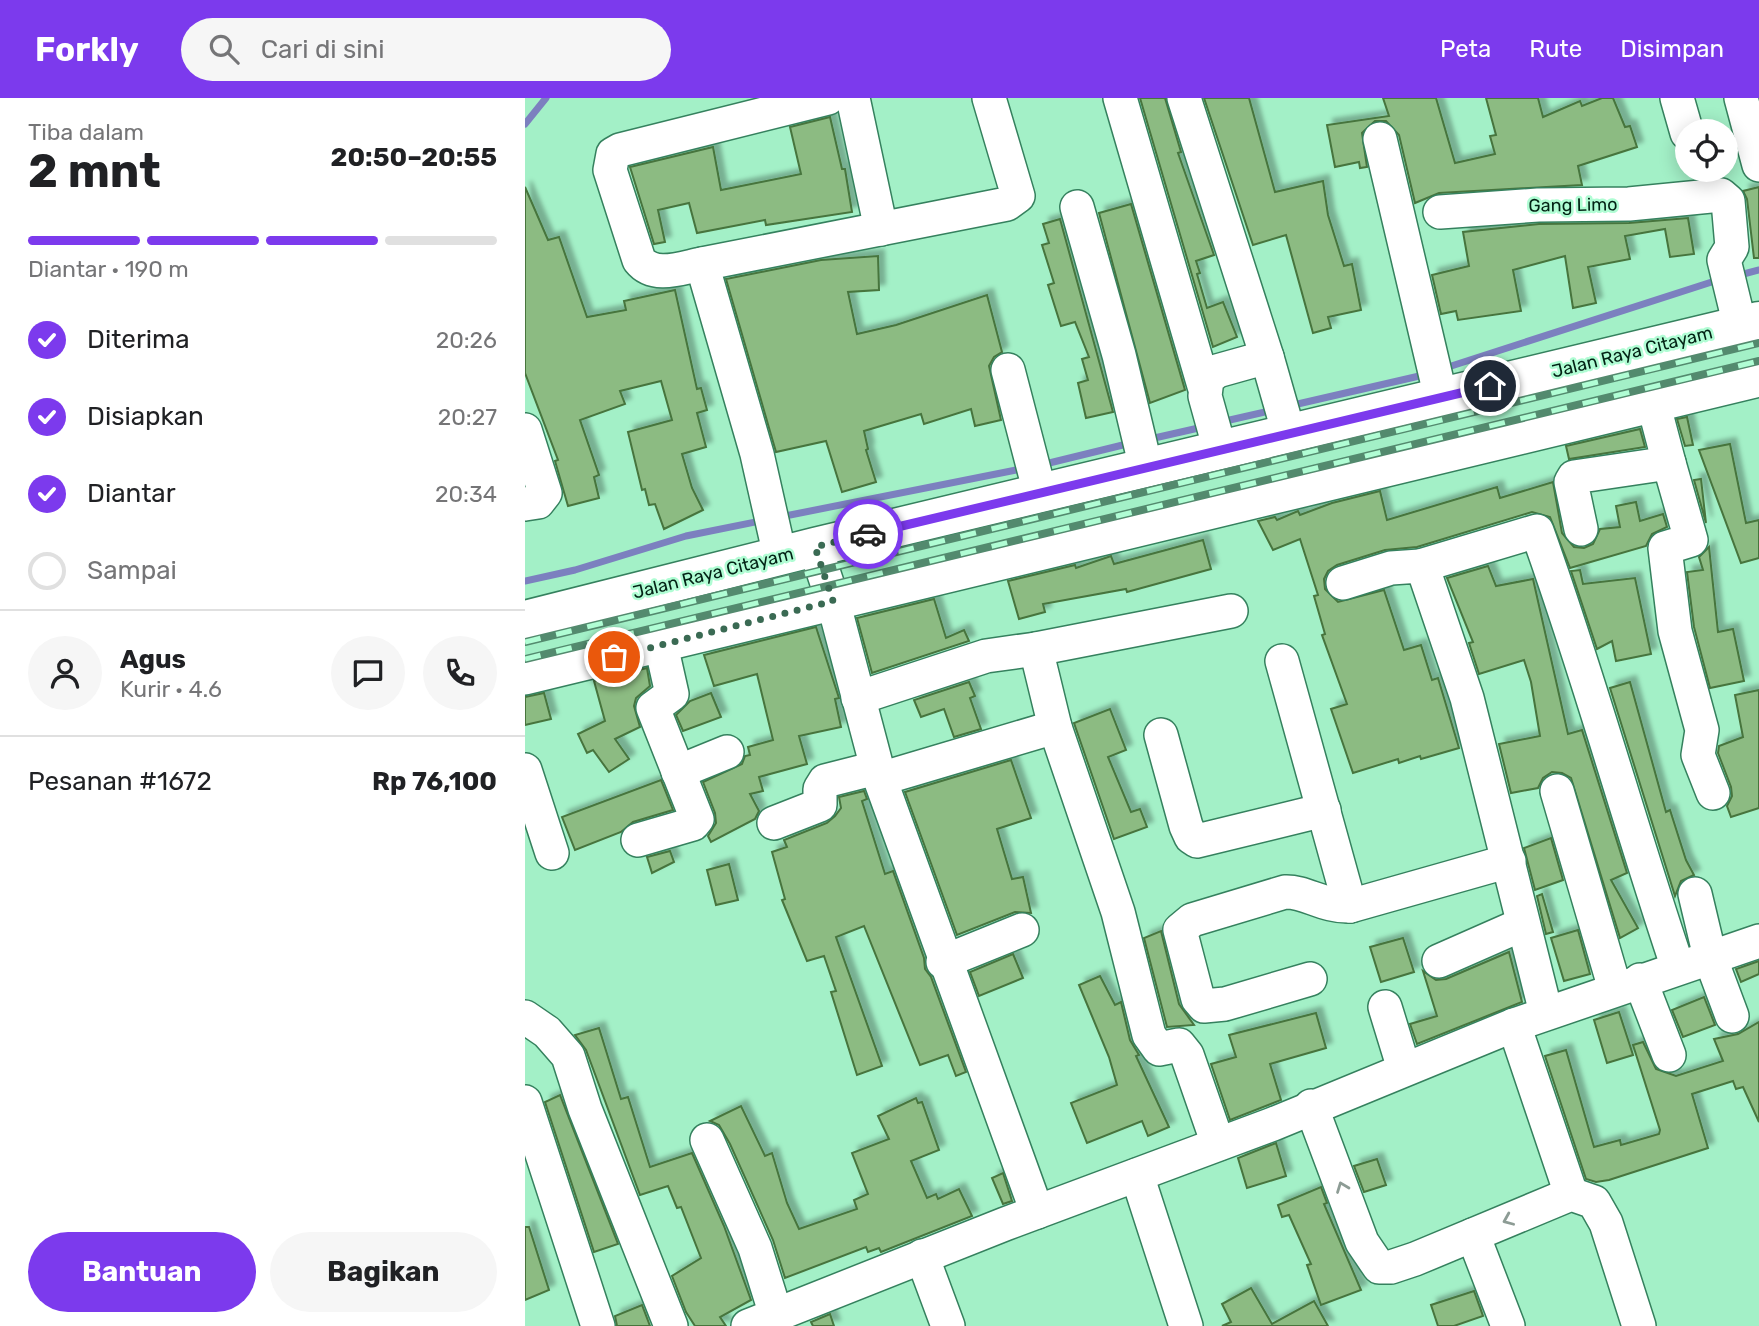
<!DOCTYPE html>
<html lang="id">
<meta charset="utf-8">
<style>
body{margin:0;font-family:Rubik,sans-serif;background:#f6f6f6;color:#202124;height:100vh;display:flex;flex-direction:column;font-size:26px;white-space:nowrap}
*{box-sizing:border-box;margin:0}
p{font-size:23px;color:#757577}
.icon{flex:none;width:38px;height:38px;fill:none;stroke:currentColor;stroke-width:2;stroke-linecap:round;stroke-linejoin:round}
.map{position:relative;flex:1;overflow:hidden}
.details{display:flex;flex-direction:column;background:#fff;width:525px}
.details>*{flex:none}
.fabs{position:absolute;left:1150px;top:21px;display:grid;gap:14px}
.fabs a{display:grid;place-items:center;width:63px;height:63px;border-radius:50%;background:#fff;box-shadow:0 4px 18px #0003;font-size:35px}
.pin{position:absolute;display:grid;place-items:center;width:60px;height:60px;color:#fff;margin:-30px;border:4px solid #fff;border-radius:50%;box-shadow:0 2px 7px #0007}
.courier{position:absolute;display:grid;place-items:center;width:70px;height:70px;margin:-35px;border:5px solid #7c3aed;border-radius:50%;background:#fff;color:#222;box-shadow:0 2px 9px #0007}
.overview em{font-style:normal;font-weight:700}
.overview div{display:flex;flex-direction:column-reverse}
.overview{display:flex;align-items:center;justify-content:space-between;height:119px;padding:0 28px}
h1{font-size:46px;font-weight:700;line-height:52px}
.bar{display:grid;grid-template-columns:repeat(4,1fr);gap:10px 7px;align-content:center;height:84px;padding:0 28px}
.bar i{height:9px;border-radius:5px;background:#e0e0e0}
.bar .active{background:#7c3aed}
.bar p{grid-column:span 4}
.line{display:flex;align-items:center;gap:18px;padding:0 28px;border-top:2px solid #e0e0e0}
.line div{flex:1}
.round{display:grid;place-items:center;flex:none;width:74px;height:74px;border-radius:37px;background:#f6f6f6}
ol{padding:0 28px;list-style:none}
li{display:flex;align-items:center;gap:21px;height:77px}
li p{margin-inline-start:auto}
li .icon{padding:7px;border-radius:50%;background:#7c3aed;color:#fff;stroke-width:4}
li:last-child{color:#757577}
li i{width:38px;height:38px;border:4px solid #e0e0e0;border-radius:50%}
.cta{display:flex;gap:14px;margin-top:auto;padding:14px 28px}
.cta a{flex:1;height:80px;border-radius:42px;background:#7c3aed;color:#fff;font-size:28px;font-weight:700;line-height:80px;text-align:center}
.cta a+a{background:#f6f6f6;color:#202124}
header{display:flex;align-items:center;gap:42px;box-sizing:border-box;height:98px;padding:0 35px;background:#7c3aed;color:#fff}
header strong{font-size:33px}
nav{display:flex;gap:38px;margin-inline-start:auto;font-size:24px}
.search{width:490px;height:63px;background:#f6f6f6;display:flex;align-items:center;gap:18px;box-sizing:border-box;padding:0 24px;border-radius:38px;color:#757577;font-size:26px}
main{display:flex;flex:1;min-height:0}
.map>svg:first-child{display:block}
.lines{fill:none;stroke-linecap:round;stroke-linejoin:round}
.stream{stroke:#7c80bf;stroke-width:7}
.building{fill:#8cbb82;stroke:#47743e;stroke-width:2;filter:url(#shadow)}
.minor-casing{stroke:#35815e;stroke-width:36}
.major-casing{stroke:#35815e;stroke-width:41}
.minor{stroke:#fff;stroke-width:33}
.major{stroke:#fff;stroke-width:38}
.rail-casing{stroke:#538a6e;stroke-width:8}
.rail{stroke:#b0fdd4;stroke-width:5;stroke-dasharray:16;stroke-linecap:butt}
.oneway{stroke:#8d9c95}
.done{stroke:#3a6a53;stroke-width:7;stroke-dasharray:0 12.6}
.route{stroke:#7c3aed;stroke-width:9}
.labels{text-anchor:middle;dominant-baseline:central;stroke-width:5;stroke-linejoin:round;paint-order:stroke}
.street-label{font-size:18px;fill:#022214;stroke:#b0fdd4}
</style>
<header>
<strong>Forkly</strong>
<div class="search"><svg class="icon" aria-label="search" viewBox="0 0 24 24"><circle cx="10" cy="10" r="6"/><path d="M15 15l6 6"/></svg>Cari di sini</div>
<nav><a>Peta</a><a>Rute</a><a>Disimpan</a></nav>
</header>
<main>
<section class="details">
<div class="overview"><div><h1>2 mnt</h1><p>Tiba dalam</p></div><em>20:50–20:55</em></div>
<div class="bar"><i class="active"></i><i class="active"></i><i class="active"></i><i></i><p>Diantar · 190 m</p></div>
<ol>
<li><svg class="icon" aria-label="check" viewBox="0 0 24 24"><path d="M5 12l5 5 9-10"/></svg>Diterima<p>20:26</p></li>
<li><svg class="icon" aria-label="check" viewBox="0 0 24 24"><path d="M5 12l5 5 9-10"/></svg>Disiapkan<p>20:27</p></li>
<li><svg class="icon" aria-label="check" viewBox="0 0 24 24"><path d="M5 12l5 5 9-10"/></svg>Diantar<p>20:34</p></li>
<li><i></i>Sampai</li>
</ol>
<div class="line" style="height:126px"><a class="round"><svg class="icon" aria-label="person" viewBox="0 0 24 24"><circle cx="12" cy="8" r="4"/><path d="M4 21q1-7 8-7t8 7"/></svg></a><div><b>Agus</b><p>Kurir · 4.6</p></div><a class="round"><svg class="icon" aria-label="chat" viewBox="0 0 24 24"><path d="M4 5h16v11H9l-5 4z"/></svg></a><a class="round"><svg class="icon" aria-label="phone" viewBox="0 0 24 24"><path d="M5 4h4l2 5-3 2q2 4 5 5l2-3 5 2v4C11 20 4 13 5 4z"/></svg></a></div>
<div class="line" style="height:91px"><div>Pesanan #1672</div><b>Rp 76,100</b></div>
<div class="cta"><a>Bantuan</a><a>Bagikan</a></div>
</section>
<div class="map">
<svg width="1234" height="1228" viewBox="0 0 1234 1228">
<defs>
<filter id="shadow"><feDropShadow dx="6" dy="-6" stdDeviation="2" flood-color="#0004"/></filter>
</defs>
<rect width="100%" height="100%" fill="#a3f0c7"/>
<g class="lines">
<!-- stream -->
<g class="stream">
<path d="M 0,26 L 21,0"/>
<path d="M 1211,178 L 1234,172"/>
<path d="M 917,271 L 1196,181"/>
<path d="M 764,308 L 903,276"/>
<path d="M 696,324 L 749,312"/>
<path d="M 625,341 L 678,329"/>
<path d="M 516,367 L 606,345"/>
<path d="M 255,419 L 501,370"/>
<path d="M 0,483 L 50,472 L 161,438 L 240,422"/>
</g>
</g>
<!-- building -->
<g class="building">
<path d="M 615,0 L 640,0 L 656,54 L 653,55 L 689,157 L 671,163 L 675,175 L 672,176 L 682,210 L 698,204 L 712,239 L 688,249 Z"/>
<path d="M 679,0 L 724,0 L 750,94 L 798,83 L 803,117 L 819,168 L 827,166 L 836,212 L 803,219 L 806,230 L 788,235 L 761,137 L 728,147 Z"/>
<path d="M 858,0 L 911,0 L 930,65 L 970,56 L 965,38 L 971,37 L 961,0 L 1013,0 L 1018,19 L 1055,3 L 1057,8 L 1077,0 L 1088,0 L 1100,29 L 1105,28 L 1112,49 L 1053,68 L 1057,87 L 914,95 L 890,105 L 874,37 L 861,23 L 850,23 L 837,35 L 842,69 L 835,70 L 834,64 L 810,69 L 802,27 L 864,18 Z"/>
<path d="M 305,19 L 317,71 L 320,71 L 327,114 L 241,127 L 240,122 L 172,135 L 164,105 L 133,112 L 140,144 L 129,146 L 105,69 L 188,49 L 196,92 L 276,76 L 265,29 Z"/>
<path d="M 0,89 L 23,142 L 34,139 L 62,219 L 101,212 L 99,203 L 150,192 L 172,291 L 176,290 L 182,312 L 172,315 L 181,349 L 157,356 L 167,390 L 178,412 L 139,431 L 130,406 L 124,407 L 120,391 L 117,392 L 103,334 L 147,322 L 136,283 L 95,293 L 100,306 L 55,322 L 74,377 L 69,379 L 74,400 L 43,408 L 30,363 L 33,362 L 0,275 Z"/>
<path d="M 1234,89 L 1234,160 L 1229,160 L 1222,101 L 1218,93 Z"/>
<path d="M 606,106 L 660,292 L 625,305 L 574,115 Z"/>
<path d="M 1163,120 L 1169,156 L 1145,159 L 1140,131 L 1100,138 L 1105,161 L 1063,169 L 1071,205 L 1048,210 L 1040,158 L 988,172 L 996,213 L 933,222 L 931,213 L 916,216 L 907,177 L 944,168 L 938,134 L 1014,126 L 1104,125 Z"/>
<path d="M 535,121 L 588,314 L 561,320 L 553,285 L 563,282 L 557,261 L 564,259 L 550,224 L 536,228 L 523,187 L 529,185 L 517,147 L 524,145 L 518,126 Z"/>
<path d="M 353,158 L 354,192 L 323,194 L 332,236 L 371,227 L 462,197 L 477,254 L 469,259 L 464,268 L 476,322 L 450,328 L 446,311 L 399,326 L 396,316 L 339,333 L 343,351 L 341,352 L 351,384 L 317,394 L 301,343 L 251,354 L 201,181 L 296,162 Z"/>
<path d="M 1162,319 L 1168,347 L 1160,348 L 1152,321 Z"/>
<path d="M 1115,331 L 1120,349 L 1044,361 L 1041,348 Z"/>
<path d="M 1205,346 L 1221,425 L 1234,422 L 1234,460 L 1216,465 L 1174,352 Z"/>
<path d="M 1176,381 L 1181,425 L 1169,382 Z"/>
<path d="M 1028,384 L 1037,435 L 1049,449 L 1059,450 L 1068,446 L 1075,431 L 1095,429 L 1091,408 L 1111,404 L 1115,423 L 1138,416 L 1142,429 L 1127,436 L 1121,448 L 1045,470 L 1025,419 L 1007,414 L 892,449 L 860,452 L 812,467 L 803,473 L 799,481 L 800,491 L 813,504 L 859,492 L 879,552 L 896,547 L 907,582 L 913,580 L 934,650 L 896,661 L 895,658 L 874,665 L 873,661 L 828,675 L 806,611 L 822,606 L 797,537 L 800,536 L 789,498 L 793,497 L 775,441 L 748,452 L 733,423 L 750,419 L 752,422 L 773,413 L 775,417 L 807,405 L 855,393 L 862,422 L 972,389 L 975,400 Z"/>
<path d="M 678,442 L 686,471 L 602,494 L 601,491 L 518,506 L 520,514 L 494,521 L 483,483 L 550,467 L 551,470 L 586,458 L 589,466 Z"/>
<path d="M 1184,449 L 1193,534 L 1208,531 L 1219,583 L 1185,590 L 1169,529 L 1162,474 L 1178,472 L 1174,459 Z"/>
<path d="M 963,468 L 971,488 L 1008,481 L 1043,636 L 1057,632 L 1102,775 L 1086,782 L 1113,830 L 1095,840 L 1046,680 L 1037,675 L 1027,674 L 1018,680 L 1013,690 L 986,695 L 974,646 L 1015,638 L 1006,584 L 999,562 L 954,576 L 944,545 L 948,544 L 922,480 Z"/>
<path d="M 1055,472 L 1058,486 L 1110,480 L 1126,556 L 1091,563 L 1087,543 L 1072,551 L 1046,473 Z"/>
<path d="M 409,501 L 421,540 L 439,532 L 444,543 L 347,575 L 332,520 Z"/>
<path d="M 291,529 L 314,600 L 310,601 L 316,629 L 274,638 L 282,666 L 234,679 L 238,693 L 225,696 L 234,713 L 230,721 L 186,744 L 183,738 L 191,725 L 190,715 L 178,684 L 217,666 L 220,658 L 225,657 L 223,649 L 248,642 L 232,576 L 189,588 L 179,557 Z"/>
<path d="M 122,570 L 125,588 L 111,600 L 109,608 L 115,629 L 90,641 L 104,661 L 84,674 L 68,652 L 62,655 L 53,636 L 80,623 L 69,583 Z"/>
<path d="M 444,584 L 450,598 L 445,600 L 456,631 L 429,639 L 419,611 L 396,619 L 389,602 Z"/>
<path d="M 1105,584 L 1141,714 L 1145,712 L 1161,762 L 1169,777 L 1156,783 L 1150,798 L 1085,590 Z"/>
<path d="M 1234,592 L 1234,710 L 1206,719 L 1202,708 L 1207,698 L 1206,689 L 1193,655 L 1194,648 L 1218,639 L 1210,597 Z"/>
<path d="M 19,595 L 26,621 L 0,627 L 0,599 Z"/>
<path d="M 186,595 L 196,619 L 158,633 L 151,617 L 165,603 Z"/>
<path d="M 585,611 L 601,652 L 583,659 L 606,714 L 615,711 L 622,729 L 589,741 L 549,625 Z"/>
<path d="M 486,662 L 506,720 L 472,731 L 487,781 L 498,779 L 506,815 L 490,814 L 432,837 L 380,694 Z"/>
<path d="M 136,682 L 148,712 L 108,724 L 96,734 L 50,752 L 37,719 Z"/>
<path d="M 339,693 L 342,701 L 337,703 L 360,776 L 368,773 L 399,860 L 400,871 L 406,879 L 441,974 L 431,978 L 423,957 L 395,967 L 339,828 L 311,839 L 357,968 L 332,977 L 306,894 L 311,893 L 299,858 L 282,863 L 257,802 L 260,801 L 247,754 L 262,749 L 259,742 L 302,725 L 310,718 L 316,710 L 314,699 Z"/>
<path d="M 1026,740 L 1038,782 L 1010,792 L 999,750 Z"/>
<path d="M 145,753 L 149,764 L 127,775 L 122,759 Z"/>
<path d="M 204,766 L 213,802 L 191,807 L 182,772 Z"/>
<path d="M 1017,796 L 1028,834 L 1021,836 L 1012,798 Z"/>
<path d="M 1053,832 L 1065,876 L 1039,883 L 1026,840 Z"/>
<path d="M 636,833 L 654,906 L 669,927 L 642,929 L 619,840 Z"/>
<path d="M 878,840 L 889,874 L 856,884 L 845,849 Z"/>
<path d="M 984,854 L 997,904 L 892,946 L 885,926 L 912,918 L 898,873 L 911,882 L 921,881 Z"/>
<path d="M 488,856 L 498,880 L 454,898 L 445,874 Z"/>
<path d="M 1234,863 L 1234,876 L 1216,884 L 1211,871 Z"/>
<path d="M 575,878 L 590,907 L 596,904 L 605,942 L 614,957 L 611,958 L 644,1029 L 623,1038 L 617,1023 L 562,1045 L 546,1005 L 592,987 L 584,959 L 554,887 Z"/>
<path d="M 1179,899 L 1190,927 L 1158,939 L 1147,912 Z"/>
<path d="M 1094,914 L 1108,957 L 1082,965 L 1069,922 Z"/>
<path d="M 791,915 L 801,950 L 745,966 L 756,1002 L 705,1022 L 686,966 L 711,959 L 704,937 Z"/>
<path d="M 1234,924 L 1234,1024 L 1218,989 L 1211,991 L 1208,983 L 1167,996 L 1183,1050 L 1084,1082 L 1071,1084 L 1061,1081 L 1020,958 L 1041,952 L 1069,1049 L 1095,1042 L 1096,1047 L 1134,1036 L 1135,1032 L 1108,947 L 1118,944 L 1131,971 L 1151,978 L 1198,963 L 1189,941 L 1213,936 Z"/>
<path d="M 74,930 L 96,1001 L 103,999 L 125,1069 L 167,1055 L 199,1128 L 226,1202 L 195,1219 L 201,1228 L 170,1228 L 161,1214 L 147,1178 L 176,1160 L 156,1109 L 152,1110 L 143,1088 L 115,1097 L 61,952 L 50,937 Z"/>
<path d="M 35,997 L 93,1146 L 69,1154 L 20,1004 Z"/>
<path d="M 391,1000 L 393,1005 L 397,1004 L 414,1052 L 386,1063 L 402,1100 L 411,1096 L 413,1101 L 434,1091 L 447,1118 L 356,1154 L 354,1150 L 343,1154 L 341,1149 L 260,1180 L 248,1142 L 205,1046 L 194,1027 L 185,1023 L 216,1008 L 240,1058 L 247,1055 L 262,1105 L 274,1131 L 332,1111 L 329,1102 L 343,1096 L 327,1055 L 364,1041 L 353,1018 Z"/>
<path d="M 751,1045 L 761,1078 L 722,1090 L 713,1060 Z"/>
<path d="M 852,1061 L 861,1087 L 839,1094 L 829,1068 Z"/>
<path d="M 478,1075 L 487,1103 L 478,1106 L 467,1080 Z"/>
<path d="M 796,1089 L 802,1105 L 799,1106 L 836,1192 L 796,1207 L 782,1167 L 786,1166 L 764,1117 L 757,1119 L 753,1107 Z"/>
<path d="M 0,1129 L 4,1129 L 24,1192 L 0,1202 Z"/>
<path d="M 726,1190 L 747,1226 L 789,1203 L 803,1228 L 697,1228 L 706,1224 L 697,1206 Z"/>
<path d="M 949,1193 L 958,1218 L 929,1228 L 913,1228 L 906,1207 Z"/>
<path d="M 117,1207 L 125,1228 L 92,1228 L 90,1218 Z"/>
<path d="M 305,1216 L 309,1228 L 288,1228 L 286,1224 Z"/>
</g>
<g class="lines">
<defs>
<g id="minor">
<path d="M 303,0 L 95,52 L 88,56 L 85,72 L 114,162 C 129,181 156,170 177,166 L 482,106 L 493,98 L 464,0"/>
<path d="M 328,0 L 356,131"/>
<path d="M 595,0 L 679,288"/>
<path d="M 659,0 L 742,259 L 764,336"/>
<path d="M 1152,0 L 1162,35"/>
<path d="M 1216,0 L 1234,67"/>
<path d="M 855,41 L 916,300"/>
<path d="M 552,109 L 594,257 L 621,370"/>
<path d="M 915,114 L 1013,107 L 1104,106 L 1196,97 L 1203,103 L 1207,149 L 1199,162 L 1215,228"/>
<path d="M 177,166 L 232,356 L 255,458"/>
<path d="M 483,272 L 515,395"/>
<path d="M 0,332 L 20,395 L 13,404 L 0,406"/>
<path d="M 695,352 L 680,298 L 682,281 L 692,273 L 742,259"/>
<path d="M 1144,365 L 1166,442 L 1140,450 L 1150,533 L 1177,632 L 1173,657 L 1188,695"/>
<path d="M 1056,431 L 1046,384 L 1049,379 L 1144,365 L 1129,308"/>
<path d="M 290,449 L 308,503 L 355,681 L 512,1114"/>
<path d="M 895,468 L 1012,433 C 1064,577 1104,725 1153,870"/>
<path d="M 818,485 L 866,470 L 895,468 L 901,479 L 942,600 L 1021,915"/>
<path d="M 511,551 L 706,513"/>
<path d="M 757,563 L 825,808"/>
<path d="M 0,580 L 1234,282"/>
<path d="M 333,600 L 461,558 L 511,551 L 530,629 L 593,814 L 624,937 L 634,951 L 654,947 L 662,957 L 693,1046"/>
<path d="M 636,637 L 661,728 L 666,739 L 672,743 L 799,712"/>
<path d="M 0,672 L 27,755"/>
<path d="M 153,674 L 202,654"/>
<path d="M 355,681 L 530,629"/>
<path d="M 1032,693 L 1090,891"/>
<path d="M 249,725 L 295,707 L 295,691 L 300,683 L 351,670"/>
<path d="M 113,742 L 168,726 L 172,721 L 128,610 L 147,596 L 136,547"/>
<path d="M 1170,796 L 1185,859 L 1207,918"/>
<path d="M 914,863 L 998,826"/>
<path d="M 418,864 L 497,832"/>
<path d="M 785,881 L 700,906 L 679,908 L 673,901 L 655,832 L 667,822 L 760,794 C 780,793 799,809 825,808 L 984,763"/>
<path d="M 1115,882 L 1144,957"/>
<path d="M 860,909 L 879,971"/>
<path d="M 0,919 L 22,934 L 43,958 L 60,1011 L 146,1228"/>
<path d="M 989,927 L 1046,1096"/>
<path d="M 0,1004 L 73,1228"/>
<path d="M 786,1008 L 837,1144 L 854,1169 L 866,1169 L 890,1161 L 1046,1096 L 1069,1104 L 1081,1125 L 1114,1228"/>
<path d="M 182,1042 L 230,1150 L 251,1217"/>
<path d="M 612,1077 L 661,1228"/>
<path d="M 948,1137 L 983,1228"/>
<path d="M 397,1158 L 423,1228"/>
<path d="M 223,1228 L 480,1126 L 748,1026 L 989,927 L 1234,843"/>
</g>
<path id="major" d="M 0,522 L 290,449 L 1234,223"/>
</defs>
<!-- minor casing -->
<use href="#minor" class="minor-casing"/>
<!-- major casing -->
<use href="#major" class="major-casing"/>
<!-- minor -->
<use href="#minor" class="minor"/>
<!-- major -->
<use href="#major" class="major"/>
<defs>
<g id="rail">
<path d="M 0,544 L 1234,245"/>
<path d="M 0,561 L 1234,263"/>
</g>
</defs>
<!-- rail casing -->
<use href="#rail" class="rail-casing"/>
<!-- rail -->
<use href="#rail" class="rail"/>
</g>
<!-- one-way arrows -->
<defs><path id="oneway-chevron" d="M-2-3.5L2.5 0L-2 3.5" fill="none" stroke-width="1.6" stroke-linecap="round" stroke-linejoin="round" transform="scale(1.75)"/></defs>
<g class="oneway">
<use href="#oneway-chevron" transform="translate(817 1089) rotate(-111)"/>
<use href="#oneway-chevron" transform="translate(983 1122) rotate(157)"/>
</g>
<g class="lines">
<!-- done -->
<path class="done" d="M 89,559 L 308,503 L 290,449 L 343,436"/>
<!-- route -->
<path class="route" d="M 343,436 L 965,288"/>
</g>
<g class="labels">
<!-- street labels -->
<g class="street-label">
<text transform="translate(1048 107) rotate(-1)">Gang Limo</text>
<text transform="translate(1107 254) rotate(-14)">Jalan Raya Citayam</text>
<text transform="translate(188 475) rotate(-14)">Jalan Raya Citayam</text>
</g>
</g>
</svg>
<div class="fabs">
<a><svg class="icon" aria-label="locate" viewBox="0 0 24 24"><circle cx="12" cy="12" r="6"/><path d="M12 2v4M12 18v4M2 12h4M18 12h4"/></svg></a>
</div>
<div class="pin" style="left:89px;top:559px;background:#ea580c"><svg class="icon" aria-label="bag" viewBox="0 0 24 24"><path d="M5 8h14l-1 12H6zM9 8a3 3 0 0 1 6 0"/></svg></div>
<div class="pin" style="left:965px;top:288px;background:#1f2937"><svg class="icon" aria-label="home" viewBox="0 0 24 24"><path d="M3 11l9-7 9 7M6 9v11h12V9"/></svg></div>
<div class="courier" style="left:343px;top:436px"><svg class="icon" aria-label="car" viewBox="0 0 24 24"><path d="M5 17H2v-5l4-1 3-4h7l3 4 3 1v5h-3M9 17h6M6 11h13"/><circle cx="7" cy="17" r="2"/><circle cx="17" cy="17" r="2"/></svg></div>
</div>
</main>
